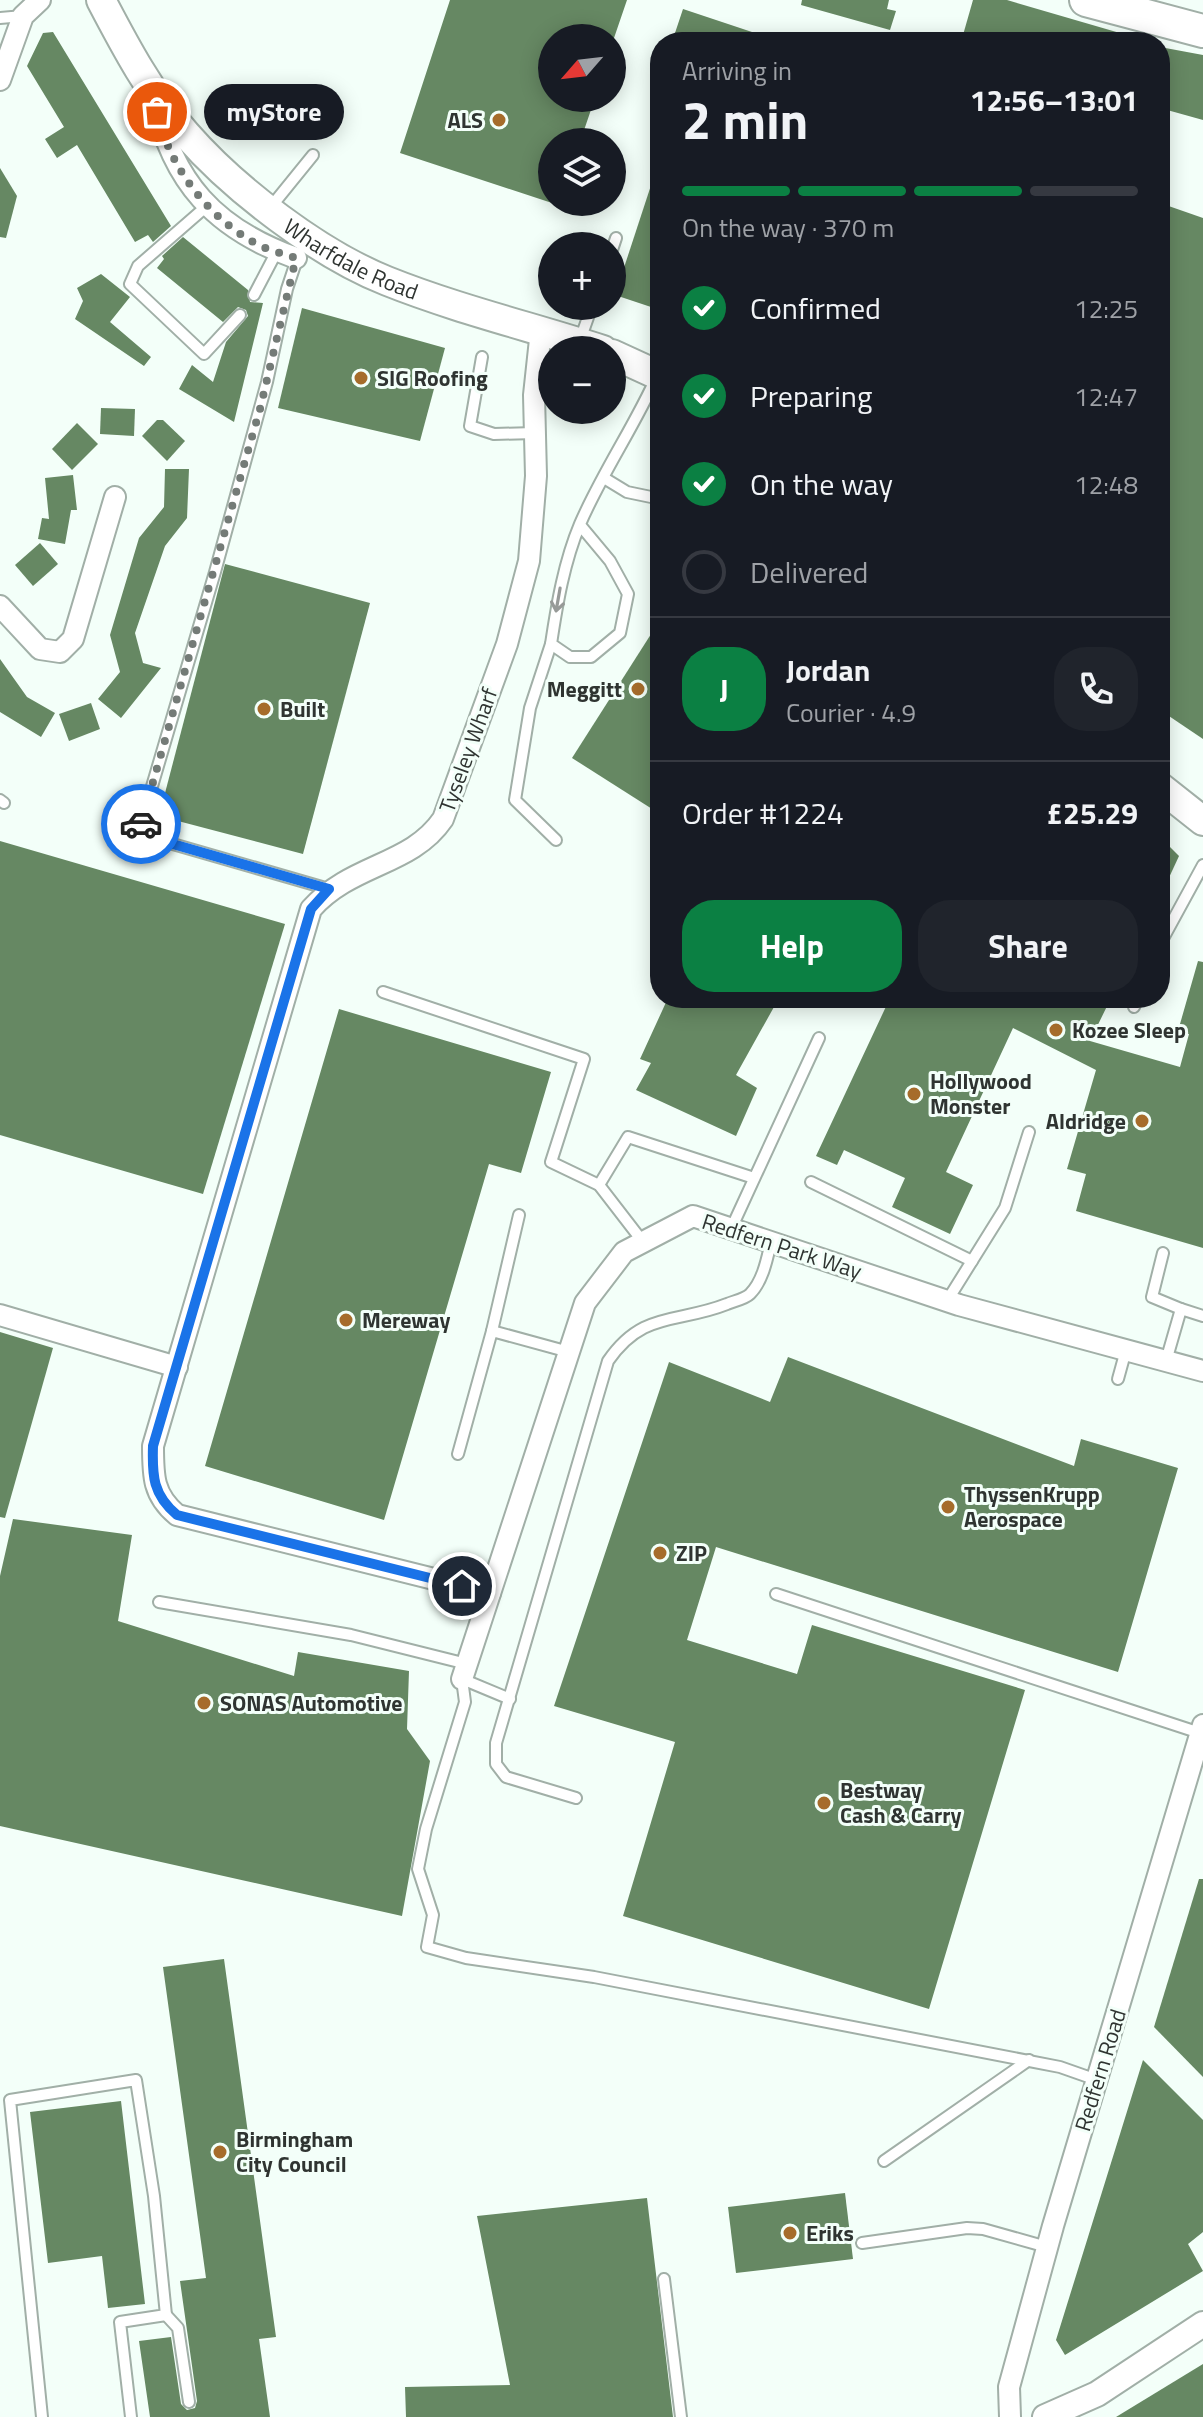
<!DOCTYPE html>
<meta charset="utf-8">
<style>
body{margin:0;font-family:"Titillium Web",sans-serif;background:#20242c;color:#f1f3f6;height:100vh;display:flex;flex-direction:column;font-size:30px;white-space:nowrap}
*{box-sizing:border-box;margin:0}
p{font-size:26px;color:#9ea1a6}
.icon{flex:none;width:44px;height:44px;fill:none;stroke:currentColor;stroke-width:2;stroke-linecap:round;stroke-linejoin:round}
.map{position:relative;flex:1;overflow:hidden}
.sheet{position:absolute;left:650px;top:32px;width:520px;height:976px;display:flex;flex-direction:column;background:#171b24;border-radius:32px;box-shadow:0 4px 20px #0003}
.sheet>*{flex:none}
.needle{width:52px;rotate:242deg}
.tools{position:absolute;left:538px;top:24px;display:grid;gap:16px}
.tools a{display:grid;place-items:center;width:88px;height:88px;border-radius:50%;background:#171b24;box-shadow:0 4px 20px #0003;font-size:40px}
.pin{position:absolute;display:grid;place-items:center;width:68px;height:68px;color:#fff;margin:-34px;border:4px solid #fff;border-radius:50%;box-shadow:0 2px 8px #0007}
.courier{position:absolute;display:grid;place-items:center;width:80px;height:80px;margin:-40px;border:6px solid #1a73e8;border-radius:50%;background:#fff;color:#222;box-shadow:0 2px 10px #0007}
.bubble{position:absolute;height:56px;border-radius:28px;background:#171b24;box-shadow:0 4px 20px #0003;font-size:26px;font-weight:700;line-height:56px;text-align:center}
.head em{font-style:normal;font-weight:700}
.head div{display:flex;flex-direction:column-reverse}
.head{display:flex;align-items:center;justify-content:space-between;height:136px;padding:0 32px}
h1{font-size:52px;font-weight:700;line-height:60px}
.bar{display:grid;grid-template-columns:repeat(4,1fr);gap:12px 8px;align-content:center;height:96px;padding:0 32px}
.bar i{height:10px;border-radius:6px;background:#363941}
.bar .on{background:#0b8043}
.bar p{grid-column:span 4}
.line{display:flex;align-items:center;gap:20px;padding:0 32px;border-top:2px solid #363941}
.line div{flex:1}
.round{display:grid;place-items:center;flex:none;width:84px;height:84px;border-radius:32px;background:#20242c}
ol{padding:0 32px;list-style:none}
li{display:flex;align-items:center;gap:24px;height:88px}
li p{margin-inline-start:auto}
li .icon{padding:8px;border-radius:50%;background:#0b8043;color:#fff;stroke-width:4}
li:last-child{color:#9ea1a6}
li i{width:44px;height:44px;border:4px solid #363941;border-radius:50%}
.action{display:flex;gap:16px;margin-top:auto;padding:16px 32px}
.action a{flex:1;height:92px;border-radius:32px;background:#0b8043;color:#fff;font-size:32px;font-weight:700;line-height:92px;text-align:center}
.action a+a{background:#20242c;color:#f1f3f6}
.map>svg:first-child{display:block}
.building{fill:#668863}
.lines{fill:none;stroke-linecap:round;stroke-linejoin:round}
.service-casing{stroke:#a1afa7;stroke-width:14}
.minor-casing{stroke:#a1afa7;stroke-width:24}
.tertiary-casing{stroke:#a1afa7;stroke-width:28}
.secondary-casing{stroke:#a1afa7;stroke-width:32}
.primary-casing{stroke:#a1afa7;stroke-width:36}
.service{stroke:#fff;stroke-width:10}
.minor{stroke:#fff;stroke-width:20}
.tertiary{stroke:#fff;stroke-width:24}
.secondary{stroke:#fff;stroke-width:28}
.primary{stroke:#fff;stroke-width:32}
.oneway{stroke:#979a98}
.done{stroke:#747b77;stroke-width:8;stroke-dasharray:0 14.4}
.route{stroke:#1a73e8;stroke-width:10}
.poi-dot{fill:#a66c2b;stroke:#f3fff9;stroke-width:3}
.labels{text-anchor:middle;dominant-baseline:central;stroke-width:6;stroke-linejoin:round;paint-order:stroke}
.poi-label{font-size:22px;font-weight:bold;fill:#2f3431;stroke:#f3fff9;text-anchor:start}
.street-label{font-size:22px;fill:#2f3431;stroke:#f3fff9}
</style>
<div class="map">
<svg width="1203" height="2417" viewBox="0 0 1203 2417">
<rect width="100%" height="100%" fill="#f3fff9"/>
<!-- building -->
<g class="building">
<path d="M 450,0 L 627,0 L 614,38 L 552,38 L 552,98 L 595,98 L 580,142 L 552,142 L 552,203 L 400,153 Z"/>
<path d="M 802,0 L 889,0 L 887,9 L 896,11 L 890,30 L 801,5 Z"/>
<path d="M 973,0 L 1007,0 L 1137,38 L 1136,42 L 961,42 Z"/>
<path d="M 683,9 L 773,39 L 773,42 L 672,42 Z"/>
<path d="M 53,32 L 171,226 L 153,242 L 148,235 L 135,242 L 77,145 L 57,158 L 45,139 L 64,127 L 27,66 L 43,33 Z"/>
<path d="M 1160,47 L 1203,55 L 1203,120 L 1160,108 Z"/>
<path d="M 657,167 L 660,168 L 660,310 L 615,295 Z"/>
<path d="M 0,168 L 17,196 L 6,238 L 0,237 Z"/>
<path d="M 1160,203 L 1203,218 L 1203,739 L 1160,710 Z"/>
<path d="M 183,237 L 248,290 L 250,302 L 263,303 L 234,422 L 179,389 L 192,365 L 213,382 L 226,342 L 248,316 L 246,310 L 238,307 L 223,322 L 157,268 L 164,259 L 162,256 Z"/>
<path d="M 101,274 L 130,297 L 110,322 L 151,357 L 144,366 L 75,319 L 83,301 L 77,288 Z"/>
<path d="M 302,308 L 445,348 L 420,441 L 278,408 Z"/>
<path d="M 101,408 L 135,409 L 134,436 L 100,434 Z"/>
<path d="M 157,420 L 163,420 L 185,441 L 167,461 L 142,436 Z"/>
<path d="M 77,423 L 98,444 L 72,470 L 52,449 Z"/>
<path d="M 165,469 L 189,469 L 187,518 L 165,546 L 135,633 L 143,663 L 161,668 L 121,718 L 98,699 L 120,672 L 110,635 L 139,538 L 164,507 Z"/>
<path d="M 73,475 L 77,510 L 71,510 L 65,544 L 38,539 L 42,518 L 49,519 L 45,478 Z"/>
<path d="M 40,543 L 58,564 L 33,586 L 15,565 Z"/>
<path d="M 225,564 L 370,603 L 303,854 L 159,816 Z"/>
<path d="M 660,620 L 660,814 L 572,758 Z"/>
<path d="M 0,659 L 27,697 L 55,713 L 41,737 L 0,712 Z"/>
<path d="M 91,703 L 100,729 L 69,741 L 59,714 Z"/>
<path d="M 1160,837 L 1179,856 L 1160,897 Z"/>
<path d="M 0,841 L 285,924 L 203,1194 L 0,1135 Z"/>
<path d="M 1198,961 L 1203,962 L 1203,1248 L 1076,1211 L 1086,1174 L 1067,1169 L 1096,1070 L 1013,1028 L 946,1172 L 973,1185 L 950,1234 L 892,1207 L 905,1178 L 844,1150 L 837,1165 L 816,1156 L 890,998 L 1111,998 L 1090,1041 L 1180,1067 L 1189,1034 L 1178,1031 Z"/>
<path d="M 668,998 L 779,998 L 736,1075 L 757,1088 L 736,1136 L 636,1090 L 651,1063 L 640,1059 Z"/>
<path d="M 339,1009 L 551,1072 L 521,1173 L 489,1164 L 384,1520 L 205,1466 Z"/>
<path d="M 0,1332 L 53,1348 L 5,1518 L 0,1517 Z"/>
<path d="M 788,1357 L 1074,1466 L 1081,1439 L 1178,1468 L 1118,1672 L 716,1547 L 687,1640 L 797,1674 L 812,1625 L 1025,1690 L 929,2009 L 623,1916 L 675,1742 L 554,1706 L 669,1362 L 770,1402 Z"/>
<path d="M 13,1519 L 132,1535 L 118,1621 L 294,1676 L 298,1652 L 409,1671 L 407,1729 L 430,1761 L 402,1916 L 0,1826 L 0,1576 Z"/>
<path d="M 1199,1879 L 1203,1879 L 1203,2077 L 1154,2027 Z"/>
<path d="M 224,1959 L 276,2337 L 259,2339 L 270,2417 L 150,2417 L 139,2341 L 171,2337 L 181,2404 L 187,2410 L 195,2408 L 197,2401 L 180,2281 L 206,2278 L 163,1967 Z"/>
<path d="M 1143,2060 L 1203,2120 L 1203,2232 L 1188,2244 L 1203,2271 L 1065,2355 L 1056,2340 Z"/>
<path d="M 121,2101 L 145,2304 L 108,2308 L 102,2256 L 48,2263 L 30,2112 Z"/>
<path d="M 845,2193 L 853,2259 L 736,2273 L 728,2207 Z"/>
<path d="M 647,2198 L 673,2417 L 406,2417 L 405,2387 L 510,2385 L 477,2216 Z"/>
<path d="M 1203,2364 L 1203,2417 L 1116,2417 Z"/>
</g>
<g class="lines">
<defs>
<g id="service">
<path d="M 0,18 L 23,16"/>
<path d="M 208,205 L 138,266 L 130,284 L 204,354 L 240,315"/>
<path d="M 270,208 L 313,155"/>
<path d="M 612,250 L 616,238"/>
<path d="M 298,256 L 287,289 L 267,382 L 215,572 L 138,834 L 329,889"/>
<path d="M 254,295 L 277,251"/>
<path d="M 580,340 L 592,306"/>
<path d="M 482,357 L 470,426 L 494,434 L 535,433"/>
<path d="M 604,478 L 627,492 L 651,497 L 660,493"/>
<path d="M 580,525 L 610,561 L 628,594 L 620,633 L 591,657 L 570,657 L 551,644 C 557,604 564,562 580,524 C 602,473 634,427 657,376"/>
<path d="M 551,644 L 530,708 L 515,800 L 556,840"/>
<path d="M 0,800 L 4,803"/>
<path d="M 1160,944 L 1203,865"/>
<path d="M 383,992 L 584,1059 L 551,1162 L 599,1185 L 643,1242"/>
<path d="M 1134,1007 L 1138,998"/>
<path d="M 811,1182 L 972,1261"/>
<path d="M 599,1185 L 628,1137 L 754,1178"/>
<path d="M 731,1229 L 819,1038"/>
<path d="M 1163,1253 L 1152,1297 L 1181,1309"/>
<path d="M 947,1301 L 1005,1208 L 1029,1132"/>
<path d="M 492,1331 L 519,1215"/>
<path d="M 1166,1361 L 1181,1309 L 1203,1316"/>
<path d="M 1118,1379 L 1126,1350"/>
<path d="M 458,1454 L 492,1331 L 569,1352"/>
<path d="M 776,1594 L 1200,1733"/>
<path d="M 159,1602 L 351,1635 L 467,1664"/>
<path d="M 462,1679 L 465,1702 L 426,1829 L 418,1869 L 433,1915 L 427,1947 L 466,1958 L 594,1977 L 1060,2067 L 1097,2080"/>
<path d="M 462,1679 L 510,1699"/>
<path d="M 576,1798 L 506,1777 L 496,1764 L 496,1743 L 608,1361 C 643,1310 677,1324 727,1304 C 734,1301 745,1299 750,1294 C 763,1281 767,1259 771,1242"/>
<path d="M 884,2161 L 1029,2060"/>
<path d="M 862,2243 L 967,2228 L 983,2229 L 1047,2247"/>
<path d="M 664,2279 L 681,2417"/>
<path d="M 166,2315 L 178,2328 L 189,2402"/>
<path d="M 42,2417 L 10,2100 L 136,2080 L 154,2196 L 166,2315 L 120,2322 L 131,2417"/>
</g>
<g id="minor">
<path d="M 0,80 L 23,16 L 40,0"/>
<path d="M 154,98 C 172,182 215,229 296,258"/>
<path d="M 0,606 L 40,649 L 60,652 L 73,639 L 115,497"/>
<path d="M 0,1315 L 177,1367"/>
<path d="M 490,1593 L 177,1515 C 153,1495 153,1476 153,1446 L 311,909 C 352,863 411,866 443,819 L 507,644 L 529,561 L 536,476 L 534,395 L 541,330"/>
<path d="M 462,1679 L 585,1303 L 624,1252 L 693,1216 L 959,1305 L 1203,1371"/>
<path d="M 1010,2417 L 1009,2387 L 1053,2226 L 1203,1725"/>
</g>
<path id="tertiary" d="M 1045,2417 L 1097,2394 L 1203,2324"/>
<g id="secondary">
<path id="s1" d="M 101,0 C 125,46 151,95 186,134 C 234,189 319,254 387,281 C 457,309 532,327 603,350"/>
<path d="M 612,354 L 660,376"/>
<path d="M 1160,787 L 1203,821"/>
</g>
<path id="primary" d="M 1086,0 L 1203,31"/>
</defs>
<!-- service casing -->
<use href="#service" class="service-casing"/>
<!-- minor casing -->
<use href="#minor" class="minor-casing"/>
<!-- tertiary casing -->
<use href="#tertiary" class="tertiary-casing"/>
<!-- secondary casing -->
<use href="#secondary" class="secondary-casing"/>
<!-- primary casing -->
<use href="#primary" class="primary-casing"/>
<!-- service -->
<use href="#service" class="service"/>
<!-- minor -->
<use href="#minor" class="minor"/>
<!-- tertiary -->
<use href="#tertiary" class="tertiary"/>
<!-- secondary -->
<use href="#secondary" class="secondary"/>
<!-- primary -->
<use href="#primary" class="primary"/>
</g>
<!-- one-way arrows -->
<defs><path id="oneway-shaft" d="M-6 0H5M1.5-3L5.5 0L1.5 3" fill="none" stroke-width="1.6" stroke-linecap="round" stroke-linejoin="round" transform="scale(2)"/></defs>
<use class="oneway" href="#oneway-shaft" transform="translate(558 600) rotate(100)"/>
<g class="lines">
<!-- done -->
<path class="done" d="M 141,824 L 260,409 L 296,258 C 281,253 263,249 250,240 C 204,213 168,163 157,112"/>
<!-- route -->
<path class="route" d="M 141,824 L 138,834 L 329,889 L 311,909 L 153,1446 C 152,1476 153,1495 177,1515 L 462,1586"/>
</g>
<!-- markers -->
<g class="poi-dot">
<circle cx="499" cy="120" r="8"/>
<circle cx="361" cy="378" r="8"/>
<circle cx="638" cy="689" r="8"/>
<circle cx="264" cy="709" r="8"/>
<circle cx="1056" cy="1030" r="8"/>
<circle cx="914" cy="1094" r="8"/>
<circle cx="1142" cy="1121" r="8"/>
<circle cx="346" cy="1320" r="8"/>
<circle cx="948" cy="1507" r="8"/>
<circle cx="660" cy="1553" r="8"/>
<circle cx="204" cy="1703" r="8"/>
<circle cx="824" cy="1803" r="8"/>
<circle cx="220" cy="2152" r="8"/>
<circle cx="790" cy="2233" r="8"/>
</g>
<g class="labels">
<!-- poi labels -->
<g class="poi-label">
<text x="483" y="120" text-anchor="end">ALS</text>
<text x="377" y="378">SIG Roofing</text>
<text x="622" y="689" text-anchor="end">Meggitt</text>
<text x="280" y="709">Built</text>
<text x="1072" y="1030">Kozee Sleep</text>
<text x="930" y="1081">Hollywood<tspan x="930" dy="25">Monster</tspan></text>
<text x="1126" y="1121" text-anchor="end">Aldridge</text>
<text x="362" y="1320">Mereway</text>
<text x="964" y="1494">ThyssenKrupp<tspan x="964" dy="25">Aerospace</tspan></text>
<text x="676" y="1553">ZIP</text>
<text x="220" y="1703">SONAS Automotive</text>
<text x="840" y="1790">Bestway<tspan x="840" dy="25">Cash &amp; Carry</tspan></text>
<text x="236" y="2139">Birmingham<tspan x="236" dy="25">City Council</tspan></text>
<text x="806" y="2233">Eriks</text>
</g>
<!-- street labels -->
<g class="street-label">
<text stroke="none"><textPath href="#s1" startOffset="368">Wharfdale Road</textPath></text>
<text transform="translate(468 750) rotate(-70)">Tyseley Wharf</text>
<text transform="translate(782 1246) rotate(18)">Redfern Park Way</text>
<text transform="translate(1100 2070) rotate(-73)">Redfern Road</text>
</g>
</g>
</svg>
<div class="tools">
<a><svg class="needle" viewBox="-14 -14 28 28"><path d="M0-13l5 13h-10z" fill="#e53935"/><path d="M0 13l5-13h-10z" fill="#9ea1a6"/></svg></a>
<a><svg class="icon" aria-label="layers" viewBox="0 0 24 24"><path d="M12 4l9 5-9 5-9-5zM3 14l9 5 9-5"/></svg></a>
<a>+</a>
<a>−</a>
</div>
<div class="pin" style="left:157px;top:112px;background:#ea580c"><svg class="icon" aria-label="bag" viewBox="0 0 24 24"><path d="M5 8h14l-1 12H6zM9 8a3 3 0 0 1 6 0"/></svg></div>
<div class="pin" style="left:462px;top:1586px;background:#1f2937"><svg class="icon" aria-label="home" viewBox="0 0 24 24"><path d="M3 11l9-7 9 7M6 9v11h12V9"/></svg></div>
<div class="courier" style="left:141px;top:824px"><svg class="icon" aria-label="car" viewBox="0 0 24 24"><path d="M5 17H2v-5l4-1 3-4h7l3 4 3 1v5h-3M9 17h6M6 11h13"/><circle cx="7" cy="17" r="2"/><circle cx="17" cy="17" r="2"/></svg></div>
<div class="bubble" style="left:204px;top:84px;width:140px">myStore</div>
<section class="sheet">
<div class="head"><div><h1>2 min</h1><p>Arriving in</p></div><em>12:56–13:01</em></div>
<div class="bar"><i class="on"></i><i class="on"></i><i class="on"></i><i></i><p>On the way · 370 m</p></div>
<ol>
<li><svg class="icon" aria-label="check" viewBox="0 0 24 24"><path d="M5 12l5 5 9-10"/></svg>Confirmed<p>12:25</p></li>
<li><svg class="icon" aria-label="check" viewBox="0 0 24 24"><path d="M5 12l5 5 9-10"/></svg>Preparing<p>12:47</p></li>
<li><svg class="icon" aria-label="check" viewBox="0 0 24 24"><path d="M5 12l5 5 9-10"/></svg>On the way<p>12:48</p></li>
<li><i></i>Delivered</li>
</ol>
<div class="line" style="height:144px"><b class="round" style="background:#0b8043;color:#fff">J</b><div><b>Jordan</b><p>Courier · 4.9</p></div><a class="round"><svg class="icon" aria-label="phone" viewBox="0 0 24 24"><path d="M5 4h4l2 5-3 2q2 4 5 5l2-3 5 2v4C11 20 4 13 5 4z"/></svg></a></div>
<div class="line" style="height:104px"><div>Order #1224</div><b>£25.29</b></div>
<div class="action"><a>Help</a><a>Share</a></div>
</section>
</div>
